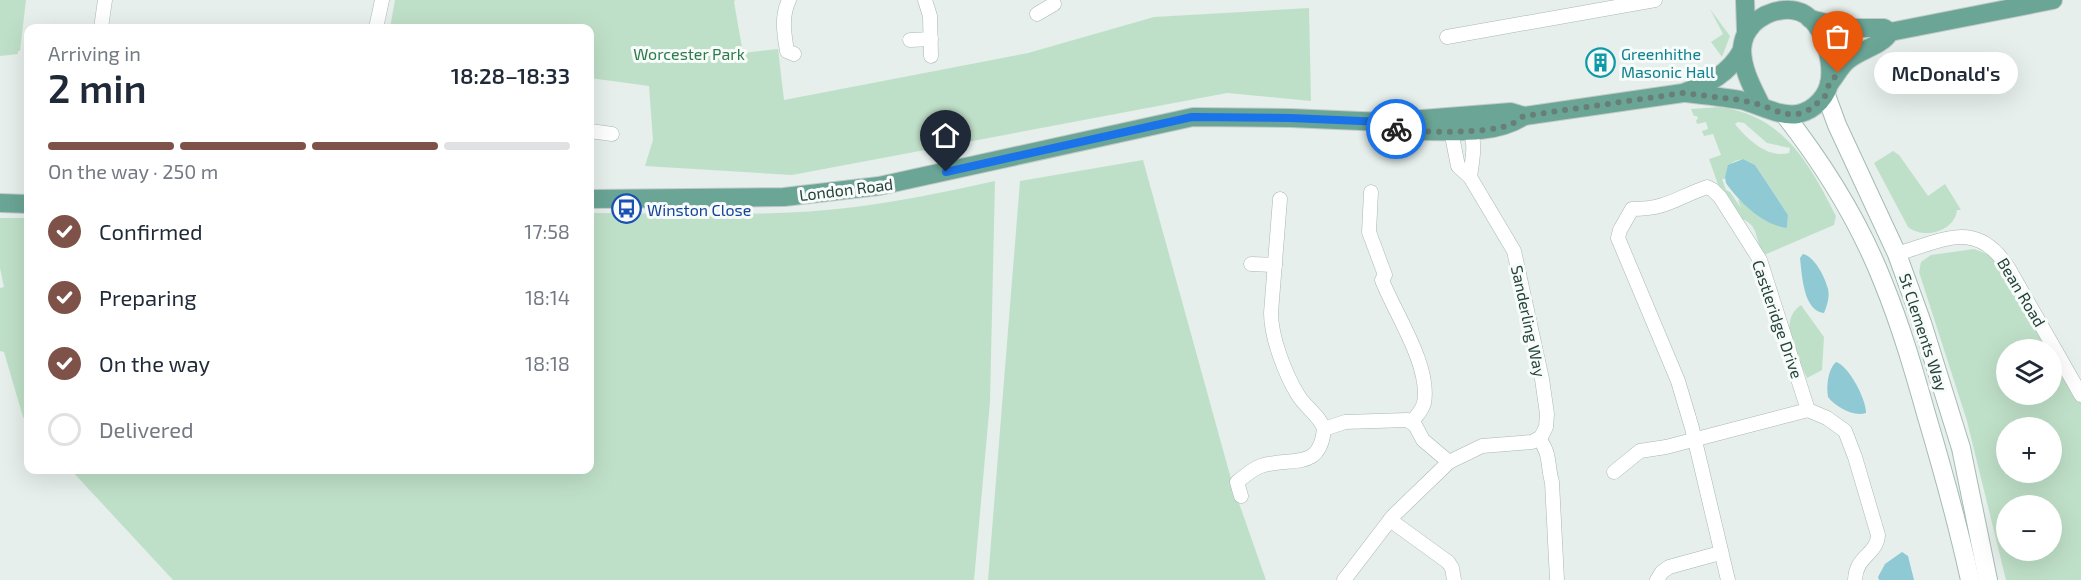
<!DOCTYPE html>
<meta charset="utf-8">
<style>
body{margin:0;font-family:"Exo 2",sans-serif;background:#f2f2f3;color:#1f2937;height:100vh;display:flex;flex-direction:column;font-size:22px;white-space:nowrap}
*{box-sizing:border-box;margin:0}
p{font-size:20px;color:#747a83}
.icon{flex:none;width:33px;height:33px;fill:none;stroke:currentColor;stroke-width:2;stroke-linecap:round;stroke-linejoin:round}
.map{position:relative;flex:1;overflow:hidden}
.drawer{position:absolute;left:24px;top:24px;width:570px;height:450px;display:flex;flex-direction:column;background:#fff;border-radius:12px;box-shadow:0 6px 24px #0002}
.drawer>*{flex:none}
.buttons{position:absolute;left:1996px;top:339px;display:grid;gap:12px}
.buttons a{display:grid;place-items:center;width:66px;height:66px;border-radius:50%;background:#fff;box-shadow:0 6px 24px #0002;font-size:30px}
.pin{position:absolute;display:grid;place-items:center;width:51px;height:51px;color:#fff;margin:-62px -26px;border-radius:50% 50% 50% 0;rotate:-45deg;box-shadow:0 0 6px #0007}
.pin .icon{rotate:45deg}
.courier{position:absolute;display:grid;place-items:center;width:60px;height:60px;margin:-30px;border:4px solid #1a73e8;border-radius:50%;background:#fff;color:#222;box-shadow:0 2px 8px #0007}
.bubble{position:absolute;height:42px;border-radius:21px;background:#fff;box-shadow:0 6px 24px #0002;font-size:20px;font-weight:600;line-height:42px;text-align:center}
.summary em{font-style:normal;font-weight:600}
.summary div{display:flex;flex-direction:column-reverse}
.summary{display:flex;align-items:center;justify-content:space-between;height:102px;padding:0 24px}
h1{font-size:39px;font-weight:600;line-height:45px}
.bar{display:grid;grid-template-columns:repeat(4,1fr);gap:9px 6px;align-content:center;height:72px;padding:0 24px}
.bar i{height:8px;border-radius:4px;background:#e0e1e3}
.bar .current{background:#7f5249}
.bar p{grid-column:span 4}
ol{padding:0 24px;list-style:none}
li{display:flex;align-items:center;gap:18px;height:66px}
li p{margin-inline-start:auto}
li .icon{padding:6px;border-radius:50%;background:#7f5249;color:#fff;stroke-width:4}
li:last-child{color:#747a83}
li i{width:33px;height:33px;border:3px solid #e0e1e3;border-radius:50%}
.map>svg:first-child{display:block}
.green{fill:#bfe0c8;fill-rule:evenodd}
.water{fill:#8ec9d4}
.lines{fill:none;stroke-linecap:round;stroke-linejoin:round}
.minor-casing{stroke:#a8b8b2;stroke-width:15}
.secondary-casing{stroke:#a4bbb3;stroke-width:20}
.primary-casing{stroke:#c2cac8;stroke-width:20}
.minor{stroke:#fff;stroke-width:14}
.secondary{stroke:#fff;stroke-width:18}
.primary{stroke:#6aa596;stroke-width:18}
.done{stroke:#687f78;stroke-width:6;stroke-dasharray:0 10.8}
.route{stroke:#1a73e8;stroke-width:8}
.labels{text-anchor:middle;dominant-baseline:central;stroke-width:6;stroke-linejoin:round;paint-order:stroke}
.park-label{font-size:16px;fill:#2d7a4b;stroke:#f7fbf9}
.culture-label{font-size:16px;fill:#0d838f;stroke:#f7fbf9;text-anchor:start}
.street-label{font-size:16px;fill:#24423a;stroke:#f7fbf9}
.transit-label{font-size:16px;fill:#164399;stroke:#f7fbf9;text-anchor:start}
</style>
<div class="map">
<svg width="2081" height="580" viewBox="0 0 2081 580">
<rect width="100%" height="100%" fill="#e6efeb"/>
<!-- green -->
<g class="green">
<path d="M 0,0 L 26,0 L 20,51 L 18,51 L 18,54 L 0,56 Z"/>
<path d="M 395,0 L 735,0 L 734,2 L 743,53 L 778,49 L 784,100 L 1028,53 L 1154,17 L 1309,8 L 1311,101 L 1227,93 L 792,175 L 645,166 L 653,140 L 649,86 L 590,78 L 590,28 L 390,28 Z"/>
<path d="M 1710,9 L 1730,36 L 1722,57 L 1711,42 L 1723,34 Z"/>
<path d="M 1720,107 C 1784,116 1809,163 1836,216 L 1834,225 L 1764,255 C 1754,242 1761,224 1739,218 L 1720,190 L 1709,159 L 1721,155 L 1713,134 L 1704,136 L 1702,131 L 1708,129 L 1706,122 L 1697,124 L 1696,120 L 1698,119 L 1697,116 L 1694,116 L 1691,109 ZM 1738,122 L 1744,123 L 1767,143 L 1790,148 L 1789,153 C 1768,159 1747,139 1735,124 ZM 1743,159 L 1755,165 L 1767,183 L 1788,215 L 1787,228 L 1759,216 L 1742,201 L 1738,200 L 1741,208 L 1730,192 L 1726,190 L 1722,179 L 1725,179 C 1727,167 1730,161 1743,159 Z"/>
<path d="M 1893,151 L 1899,155 L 1928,196 L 1945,184 L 1961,210 L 1957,210 C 1955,231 1924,240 1908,227 L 1874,163 Z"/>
<path d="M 1143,160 L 1233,486 L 1266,580 L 988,580 L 1020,181 Z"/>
<path d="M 995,181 L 990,402 L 974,580 L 173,580 L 71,470 L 590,470 L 590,213 C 678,213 767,218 855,207 C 903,201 949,191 995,181 Z"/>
<path d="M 0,218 L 28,218 L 28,424 L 23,417 L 4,352 L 0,351 L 0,288 L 4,287 L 0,268 Z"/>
<path d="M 1974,249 L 1993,256 L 2002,264 L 2050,349 L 2007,350 L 2007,394 L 2052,394 L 2052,354 L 2081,403 L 2081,580 L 2006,580 L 1967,421 L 1919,272 L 1921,262 L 1931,255 ZM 2007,428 L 2052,428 L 2052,472 L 2007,472 ZM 2007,506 L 2052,506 L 2052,550 L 2007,550 Z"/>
<path d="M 1801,305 L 1824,337 L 1822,370 L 1807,378 C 1798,357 1776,322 1801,305 Z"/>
</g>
<!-- water -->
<g class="water">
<path d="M 1743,159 L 1755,165 L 1767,183 L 1788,215 L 1787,228 C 1763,225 1740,203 1726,183 L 1725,177 L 1728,165 Z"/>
<path d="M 1803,254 C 1815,257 1825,277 1828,289 C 1830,296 1827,306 1824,313 C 1803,311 1802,274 1800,258 Z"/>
<path d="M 1836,362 C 1849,366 1866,399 1866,413 C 1853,417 1836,407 1828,397 C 1826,386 1828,369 1836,362 Z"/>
<path d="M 1902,552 L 1908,556 L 1914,580 L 1879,580 L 1878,577 L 1885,564 Z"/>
</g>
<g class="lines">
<defs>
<g id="minor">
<path d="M 789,0 C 781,17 784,33 787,51 L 794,54"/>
<path d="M 925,0 L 930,16 L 931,56"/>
<path d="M 1037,14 L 1054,4"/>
<path d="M 101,28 L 105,0"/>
<path d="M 376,28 L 382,0"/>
<path d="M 1447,37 L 1655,0"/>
<path d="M 910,40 L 931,39"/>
<path d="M 1466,124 C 1478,138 1472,161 1470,177"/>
<path d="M 590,131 L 612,134"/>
<path d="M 1371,192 L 1369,232 L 1385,275 L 1382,280 C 1395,314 1431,366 1424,403 C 1422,411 1416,416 1412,422"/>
<path d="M 1280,199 L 1271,313 C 1271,337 1285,374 1298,395 C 1305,407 1320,416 1324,429"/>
<path d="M 1897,254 C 1944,240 1977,218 2009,269 L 2081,395"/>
<path d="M 1251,264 L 1275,265"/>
<path d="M 1539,439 C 1551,454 1547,465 1552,482 L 1557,580"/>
<path d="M 1614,472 L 1640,451 L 1666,447 L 1808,410"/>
<path d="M 1241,496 L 1237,482 C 1245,476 1252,469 1261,466 C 1291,456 1320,472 1324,429 L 1345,422 L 1407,420 L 1415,425 L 1423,440 L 1449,462"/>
<path d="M 1390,520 L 1448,562 L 1452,568 L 1454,580"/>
<path d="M 1344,580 L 1393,516 L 1449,462 L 1482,446 L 1532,442 L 1541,437 L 1546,427 L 1547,414 L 1542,379 L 1514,251 L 1470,177 L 1458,166 L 1451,131 L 1455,125"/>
<path d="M 1657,580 L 1662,572 L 1669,567 L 1720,553"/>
<path d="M 1728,580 L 1692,428 L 1678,381 L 1618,238 L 1620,230 L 1632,209 C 1667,209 1676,198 1707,187 L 1713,190 L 1720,197 L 1760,260 L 1808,410 L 1827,418 L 1845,431 L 1855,457 L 1878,535 C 1877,555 1856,555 1855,580"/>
</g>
<g id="secondary">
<path d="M 1826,95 L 1837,125 L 1897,254 L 1922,323 L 1961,448 L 1988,580"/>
<path d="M 1784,114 C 1824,165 1859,221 1883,282 C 1901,326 1914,371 1927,417 C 1943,471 1958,525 1970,580"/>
</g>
<g id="primary">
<path d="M 1745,0 L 1746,32"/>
<path d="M 1810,19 L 1847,28 L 1884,28 L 1890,32 L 2053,0"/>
<path d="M 1829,84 C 1835,77 1840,67 1847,61 C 1860,49 1881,47 1890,32"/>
<path d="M 1686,93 C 1704,95 1722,97 1740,100 C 1759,104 1778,117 1798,114 C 1815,110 1828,96 1830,79 C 1832,61 1825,33 1811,19 C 1794,3 1768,10 1753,24 C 1746,32 1743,38 1742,49 C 1742,69 1752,87 1761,105"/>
<path d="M 1421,131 C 1453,131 1496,135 1524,116"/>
<path d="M 590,199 L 784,197 L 879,186 L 1193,117 L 1290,118 L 1384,122 L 1511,112 L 1524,116 L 1683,93 C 1708,84 1729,74 1742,50"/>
<path d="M 0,203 L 28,204"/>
</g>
</defs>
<!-- minor casing -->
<use href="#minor" class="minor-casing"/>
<!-- secondary casing -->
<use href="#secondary" class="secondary-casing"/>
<!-- primary casing -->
<use href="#primary" class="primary-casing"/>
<!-- minor -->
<use href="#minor" class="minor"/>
<!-- secondary -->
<use href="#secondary" class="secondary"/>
<!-- primary -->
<use href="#primary" class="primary"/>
</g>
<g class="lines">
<!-- done -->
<path class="done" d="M 1396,129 C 1423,133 1488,134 1512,124 C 1516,122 1520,118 1524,116 L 1683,93 L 1740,100 L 1761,105 L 1784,114 L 1798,114 L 1811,109 L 1826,95 L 1829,84 L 1838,73"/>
<!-- route -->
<path class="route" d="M 946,172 L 1192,117 L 1290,118 L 1384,122 L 1396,129"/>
</g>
<!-- icons -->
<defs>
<symbol id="building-ring" viewBox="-11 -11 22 22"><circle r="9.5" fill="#f7fbf9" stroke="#0f9aa8" stroke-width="1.5"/><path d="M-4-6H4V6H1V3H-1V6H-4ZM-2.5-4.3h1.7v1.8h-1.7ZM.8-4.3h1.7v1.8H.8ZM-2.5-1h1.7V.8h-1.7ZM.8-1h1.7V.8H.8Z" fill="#0f9aa8"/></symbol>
<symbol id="bus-ring" viewBox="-11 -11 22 22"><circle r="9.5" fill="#f7fbf9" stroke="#1a4fb4" stroke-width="1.5"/><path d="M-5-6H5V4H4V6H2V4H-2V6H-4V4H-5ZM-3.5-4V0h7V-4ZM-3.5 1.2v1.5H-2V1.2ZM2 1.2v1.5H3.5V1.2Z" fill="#1a4fb4"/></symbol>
</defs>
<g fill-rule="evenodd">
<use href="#building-ring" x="1584" y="46" width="33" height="33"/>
<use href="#bus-ring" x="610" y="192" width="33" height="33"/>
</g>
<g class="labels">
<!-- park labels -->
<g class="park-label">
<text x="689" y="53">Worcester Park</text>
</g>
<!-- culture labels -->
<g class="culture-label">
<text x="1621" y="53">Greenhithe<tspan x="1621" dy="18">Masonic Hall</tspan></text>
</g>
<!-- street labels -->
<g class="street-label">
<text transform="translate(846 189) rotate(-7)">London Road</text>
<text transform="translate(2022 292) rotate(59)">Bean Road</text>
<text transform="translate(1778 319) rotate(71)">Castleridge Drive</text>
<text transform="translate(1529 321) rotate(78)">Sanderling Way</text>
<text transform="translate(1924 332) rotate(72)">St Clements Way</text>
</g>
<!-- transit labels -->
<g class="transit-label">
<text x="647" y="209">Winston Close</text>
</g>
</g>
</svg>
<div class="buttons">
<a><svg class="icon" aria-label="layers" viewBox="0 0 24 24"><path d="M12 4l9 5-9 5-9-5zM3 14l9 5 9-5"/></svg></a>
<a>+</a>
<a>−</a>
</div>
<div class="pin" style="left:1838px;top:73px;background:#ea580c"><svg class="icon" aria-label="bag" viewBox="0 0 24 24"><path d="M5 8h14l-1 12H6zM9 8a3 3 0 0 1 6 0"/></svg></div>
<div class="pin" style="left:946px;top:172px;background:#1f2937"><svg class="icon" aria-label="home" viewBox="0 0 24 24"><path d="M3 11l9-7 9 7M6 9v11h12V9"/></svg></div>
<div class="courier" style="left:1396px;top:129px"><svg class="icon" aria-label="bike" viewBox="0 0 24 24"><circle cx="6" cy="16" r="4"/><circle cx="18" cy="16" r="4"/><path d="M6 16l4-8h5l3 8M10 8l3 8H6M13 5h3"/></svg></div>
<div class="bubble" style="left:1874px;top:52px;width:144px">McDonald's</div>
<section class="drawer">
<div class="summary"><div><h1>2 min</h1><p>Arriving in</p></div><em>18:28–18:33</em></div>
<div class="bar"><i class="current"></i><i class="current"></i><i class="current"></i><i></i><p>On the way · 250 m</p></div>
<ol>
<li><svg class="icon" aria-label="check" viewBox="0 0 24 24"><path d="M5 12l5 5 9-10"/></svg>Confirmed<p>17:58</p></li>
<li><svg class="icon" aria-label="check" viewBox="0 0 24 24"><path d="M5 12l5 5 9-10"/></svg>Preparing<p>18:14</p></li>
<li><svg class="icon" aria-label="check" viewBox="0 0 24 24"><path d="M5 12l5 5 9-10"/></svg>On the way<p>18:18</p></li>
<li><i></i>Delivered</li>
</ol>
</section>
</div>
